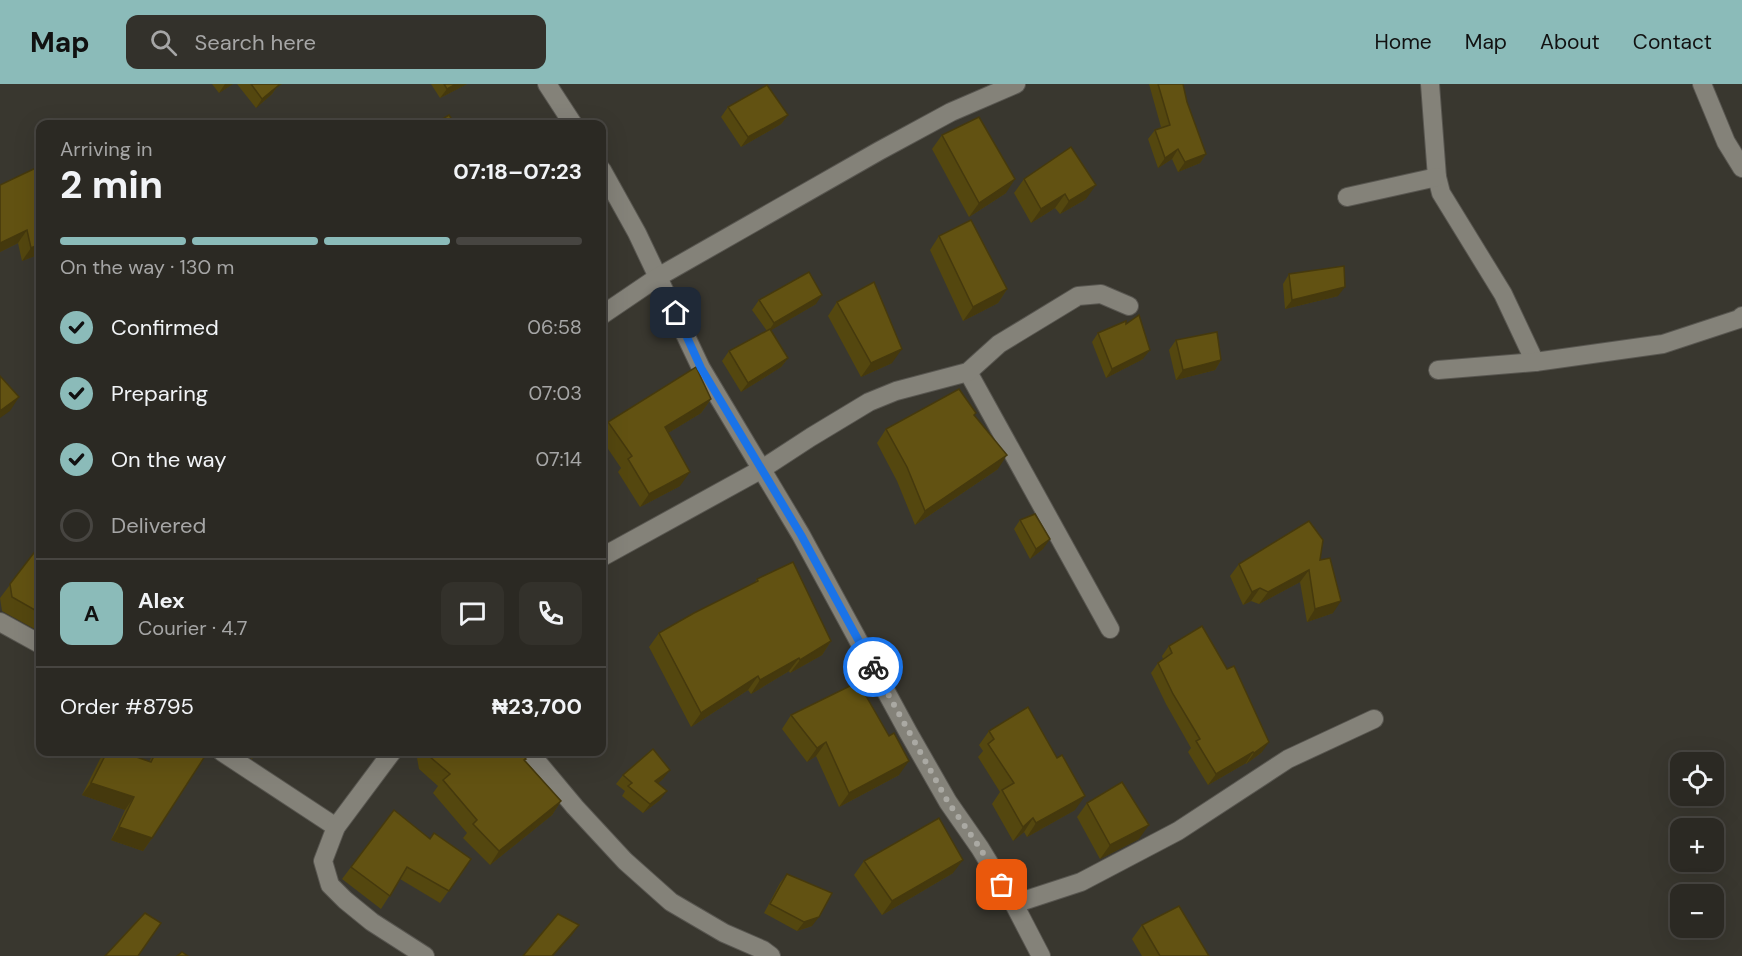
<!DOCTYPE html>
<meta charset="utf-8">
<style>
body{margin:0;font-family:"DM Sans",sans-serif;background:#33312b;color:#f1f3f6;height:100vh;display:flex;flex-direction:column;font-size:22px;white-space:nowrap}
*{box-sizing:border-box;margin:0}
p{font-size:20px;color:#a6a6a6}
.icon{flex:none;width:33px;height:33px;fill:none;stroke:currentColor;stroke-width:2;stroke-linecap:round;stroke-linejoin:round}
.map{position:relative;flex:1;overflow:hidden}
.drawer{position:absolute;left:36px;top:36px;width:570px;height:636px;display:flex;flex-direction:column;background:#2b2923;border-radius:12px;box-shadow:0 6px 24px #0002,0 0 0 2px #474541}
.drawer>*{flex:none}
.tools{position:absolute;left:1670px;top:668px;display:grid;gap:12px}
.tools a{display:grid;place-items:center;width:54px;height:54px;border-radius:12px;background:#2b2923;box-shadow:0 6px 24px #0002,0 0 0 2px #474541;font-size:30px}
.pin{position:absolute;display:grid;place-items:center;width:51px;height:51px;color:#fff;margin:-26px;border-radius:12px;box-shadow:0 3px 9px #0006}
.courier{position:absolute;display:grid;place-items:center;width:60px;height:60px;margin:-30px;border:4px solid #1a73e8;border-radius:50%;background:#fff;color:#222;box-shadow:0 2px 8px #0007}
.overview em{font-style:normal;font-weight:700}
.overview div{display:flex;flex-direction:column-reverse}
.overview{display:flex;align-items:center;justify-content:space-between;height:102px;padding:0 24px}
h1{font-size:39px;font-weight:700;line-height:45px}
.bar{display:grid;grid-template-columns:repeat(4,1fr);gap:9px 6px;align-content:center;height:72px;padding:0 24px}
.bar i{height:8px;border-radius:4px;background:#474541}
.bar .on{background:#8bbbb9}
.bar p{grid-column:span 4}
.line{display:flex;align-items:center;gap:15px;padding:0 24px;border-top:2px solid #474541}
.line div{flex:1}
.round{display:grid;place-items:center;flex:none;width:63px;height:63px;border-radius:12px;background:#33312b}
ol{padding:0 24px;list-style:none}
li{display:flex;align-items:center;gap:18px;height:66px}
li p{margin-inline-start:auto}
li .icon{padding:6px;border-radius:50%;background:#8bbbb9;color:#111;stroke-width:4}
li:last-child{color:#a6a6a6}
li i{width:33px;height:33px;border:3px solid #474541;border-radius:50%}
header{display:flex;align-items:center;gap:36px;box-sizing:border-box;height:84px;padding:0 30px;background:#8bbbb9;color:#111}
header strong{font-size:28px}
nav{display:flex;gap:33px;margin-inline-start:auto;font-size:21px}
.search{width:420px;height:54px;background:#33312b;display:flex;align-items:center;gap:15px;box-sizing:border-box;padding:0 21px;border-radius:12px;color:#a6a6a6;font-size:22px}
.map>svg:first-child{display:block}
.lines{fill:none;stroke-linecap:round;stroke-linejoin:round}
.minor-casing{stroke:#585650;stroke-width:20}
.minor{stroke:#848279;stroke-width:18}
.wall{fill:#54470f}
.shaded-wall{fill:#45390d}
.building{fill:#625212;stroke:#45390d;stroke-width:1.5}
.done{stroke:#aaa9a3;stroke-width:6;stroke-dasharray:0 10.8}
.route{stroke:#1a73e8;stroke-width:8}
</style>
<header>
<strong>Map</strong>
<div class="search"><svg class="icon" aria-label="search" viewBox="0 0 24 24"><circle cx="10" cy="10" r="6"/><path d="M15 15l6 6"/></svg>Search here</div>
<nav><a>Home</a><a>Map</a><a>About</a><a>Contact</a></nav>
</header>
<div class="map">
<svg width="1742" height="872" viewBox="0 0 1742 872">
<rect width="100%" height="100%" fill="#39372f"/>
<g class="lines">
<defs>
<g id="minor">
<path d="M 547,0 L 573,40"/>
<path d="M 1430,0 L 1437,93 L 1441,109 L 1503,210 L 1535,278"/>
<path d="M 1702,0 L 1726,58 L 1742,84"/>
<path d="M 602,86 L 637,149 L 701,284 L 801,451 L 908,648 L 948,718 L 980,764 L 1014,820 L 1041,872"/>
<path d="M 1347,113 L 1437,93"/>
<path d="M 602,231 L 658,193 L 879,67 L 951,28 L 1016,0"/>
<path d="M 1438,286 L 1535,278 L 1663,260 L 1739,235 L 1742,232"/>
<path d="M 968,288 L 1110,545"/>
<path d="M 602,473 L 762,385 L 811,353 L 869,318 L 896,307 L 968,288 L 999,260 L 1078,212 L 1101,210 L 1129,222"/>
<path d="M 0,538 L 40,560"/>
<path d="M 222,668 L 336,743"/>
<path d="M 392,668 L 336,743 L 323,777 L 330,801 L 345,816 L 372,838 L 425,872"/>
<path d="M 529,668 L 575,723 L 625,777 L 671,818 L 724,849 L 763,866 L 771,872"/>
<path d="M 1014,820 L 1081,798 L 1178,747 L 1288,675 L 1374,635"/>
</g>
</defs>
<!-- minor casing -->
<use href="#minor" class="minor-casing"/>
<!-- minor -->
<use href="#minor" class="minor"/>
</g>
<!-- wall -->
<g class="wall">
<path d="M 212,0 L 233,0 L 219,9 Z"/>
<path d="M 237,0 L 282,0 L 276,4 L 272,10 L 256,24 Z"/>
<path d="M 431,0 L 467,0 L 440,14 Z"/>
<path d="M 1149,0 L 1183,0 L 1187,18 L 1206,70 L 1200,79 L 1178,88 L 1172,75 L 1158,84 L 1148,55 L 1155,46 L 1161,43 Z"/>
<path d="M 728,23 L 788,31 L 781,40 L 741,63 L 721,33 Z"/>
<path d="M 942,51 L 1006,109 L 969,133 L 932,65 Z"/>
<path d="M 40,82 L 40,170 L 22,177 L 18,159 L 0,168 L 0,101 Z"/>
<path d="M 1024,95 L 1086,115 L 1060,130 L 1055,124 L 1031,139 L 1014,109 Z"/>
<path d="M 939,152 L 1007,205 L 998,219 L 963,237 L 930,166 Z"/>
<path d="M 1289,190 L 1338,212 L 1285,225 L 1283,200 Z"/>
<path d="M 759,216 L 816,220 L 771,246 L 788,274 L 781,283 L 741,308 L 722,277 L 729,267 L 767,247 L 752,226 Z"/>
<path d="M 837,218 L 892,279 L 861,293 L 828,232 Z"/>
<path d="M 1126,240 L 1143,275 L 1106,294 L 1092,258 L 1098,249 Z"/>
<path d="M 1176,256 L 1221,276 L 1215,286 L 1176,296 L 1169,266 Z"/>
<path d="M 711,315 L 701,329 L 668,349 L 680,402 L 640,423 L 618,388 L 621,384 L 602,356 L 602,348 L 608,338 Z"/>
<path d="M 974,332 L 998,385 L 915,441 L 897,397 L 877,359 L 886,345 Z"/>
<path d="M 1020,436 L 1043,465 L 1030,475 L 1014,445 Z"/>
<path d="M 40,461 L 40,548 L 2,527 L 0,514 Z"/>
<path d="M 1320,476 L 1333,529 L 1307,538 L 1300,498 L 1259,520 L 1251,517 L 1243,521 L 1230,492 L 1239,480 Z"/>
<path d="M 757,495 L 831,557 L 822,571 L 790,589 L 789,587 L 751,610 L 748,606 L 691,643 L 649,563 L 659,549 L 754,499 Z"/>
<path d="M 1169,562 L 1262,668 L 1246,680 L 1246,679 L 1208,701 L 1188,668 L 1191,664 L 1166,620 L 1151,589 L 1158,579 L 1163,575 L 1162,572 Z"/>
<path d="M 791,631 L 899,691 L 839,723 L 816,672 L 807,678 L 782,645 Z"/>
<path d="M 989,647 L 1075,726 L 1027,753 L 1024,748 L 1013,757 L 992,720 L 1000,708 L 978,673 L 983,667 L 979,661 Z"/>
<path d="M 106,668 L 122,668 L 149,678 L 154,668 L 203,668 L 152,754 L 143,767 L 111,756 L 125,726 L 82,711 L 100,675 Z"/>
<path d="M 242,668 L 258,668 L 252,675 Z"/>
<path d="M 416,668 L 519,668 L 525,676 L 561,717 L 552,731 L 490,781 L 463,754 L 467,749 L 433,709 L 438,702 L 419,685 Z"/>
<path d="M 551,668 L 562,668 L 557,673 Z"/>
<path d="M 623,691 L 663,695 L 658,699 L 660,716 L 643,729 L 622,712 L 625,707 L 616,700 Z"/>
<path d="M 1087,719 L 1139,755 L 1100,775 L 1077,733 Z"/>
<path d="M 430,755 L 471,775 L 440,819 L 400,795 L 381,825 L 342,795 L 351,783 Z"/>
<path d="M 864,777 L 953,789 L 882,831 L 854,791 Z"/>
<path d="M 787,790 L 812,842 L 797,847 L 764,829 L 780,799 Z"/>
<path d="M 1142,841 L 1209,872 L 1142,872 L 1132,855 Z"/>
</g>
<!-- shaded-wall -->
<g class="shaded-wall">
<path d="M 225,0 L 233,0 L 219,9 Z"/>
<path d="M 277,0 L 282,0 L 276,4 L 272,10 L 256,24 L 262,15 Z"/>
<path d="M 456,0 L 467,0 L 440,14 L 447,5 Z"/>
<path d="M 788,31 L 781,40 L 741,63 L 748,53 Z"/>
<path d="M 1178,65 L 1172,75 L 1158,84 L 1165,74 Z"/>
<path d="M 1206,70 L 1200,79 L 1178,88 L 1185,78 Z"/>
<path d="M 1015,95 L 1006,109 L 969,133 L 979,119 Z"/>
<path d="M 1096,101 L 1086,115 L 1060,130 L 1069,117 Z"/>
<path d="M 1065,110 L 1055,124 L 1031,139 L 1041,125 Z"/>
<path d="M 27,146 L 18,159 L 0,168 L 0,159 Z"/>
<path d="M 40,160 L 40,170 L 22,177 L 31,164 Z"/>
<path d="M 1345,203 L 1338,212 L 1285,225 L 1292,216 Z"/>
<path d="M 1007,205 L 998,219 L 963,237 L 973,223 Z"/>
<path d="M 822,211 L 816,220 L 768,248 L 774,239 Z"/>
<path d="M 902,265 L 892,279 L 861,293 L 871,279 Z"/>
<path d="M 1150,266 L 1143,275 L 1106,294 L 1112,285 Z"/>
<path d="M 788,274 L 781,283 L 741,308 L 748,299 Z"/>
<path d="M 1221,276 L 1215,286 L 1176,296 L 1183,286 Z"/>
<path d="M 19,313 L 10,327 L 0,334 L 0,327 Z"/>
<path d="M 711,315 L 701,329 L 655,357 L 665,343 Z"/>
<path d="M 1007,371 L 998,385 L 915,441 L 925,427 Z"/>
<path d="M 690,388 L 680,402 L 640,423 L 649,410 Z"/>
<path d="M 1050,455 L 1043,465 L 1030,475 L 1036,465 Z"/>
<path d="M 1309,486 L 1300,498 L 1259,520 L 1268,508 Z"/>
<path d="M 1260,504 L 1251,517 L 1243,521 L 1252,508 Z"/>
<path d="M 1341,517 L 1333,529 L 1307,538 L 1315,525 Z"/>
<path d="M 831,557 L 822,571 L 790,589 L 800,576 Z"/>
<path d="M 799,574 L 789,587 L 751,610 L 760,596 Z"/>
<path d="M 758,592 L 748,606 L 691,643 L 701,629 Z"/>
<path d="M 826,658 L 816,672 L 807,678 L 817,664 Z"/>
<path d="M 1269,658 L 1262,668 L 1246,680 L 1254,669 Z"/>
<path d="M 1253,668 L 1246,679 L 1208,701 L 1216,690 Z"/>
<path d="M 909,677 L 899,691 L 839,723 L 849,709 Z"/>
<path d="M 670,686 L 663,695 L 649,707 L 655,697 Z"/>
<path d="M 91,699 L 134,713 L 125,726 L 82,711 Z"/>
<path d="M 667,707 L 660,716 L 643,729 L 650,720 Z"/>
<path d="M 1085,712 L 1075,726 L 1027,753 L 1036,739 Z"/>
<path d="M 561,717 L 552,731 L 490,781 L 499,767 Z"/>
<path d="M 1033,734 L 1024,748 L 1013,757 L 1023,743 Z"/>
<path d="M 1149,741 L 1139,755 L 1100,775 L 1110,761 Z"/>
<path d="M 119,743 L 152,754 L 143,767 L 111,756 Z"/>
<path d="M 963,776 L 953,789 L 882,831 L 892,817 Z"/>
<path d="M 819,833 L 812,842 L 797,847 L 804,838 Z"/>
<path d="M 579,841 L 572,851 L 553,872 L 552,872 Z"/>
</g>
<!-- building -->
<g class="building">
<path d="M 251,0 L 279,0 L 279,1 L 262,15 Z"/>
<path d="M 444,0 L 456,0 L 447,5 Z"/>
<path d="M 1158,0 L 1183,0 L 1187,18 L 1206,70 L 1185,78 L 1178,65 L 1165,74 L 1155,46 L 1170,41 Z"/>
<path d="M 767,1 L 788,31 L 748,53 L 728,23 Z"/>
<path d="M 449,31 L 455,40 L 434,40 Z"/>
<path d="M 979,33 L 1015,95 L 979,119 L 942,51 Z"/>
<path d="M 1071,63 L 1096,101 L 1069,117 L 1065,110 L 1041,125 L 1024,95 Z"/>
<path d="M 40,82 L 40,160 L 31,164 L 27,146 L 0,159 L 0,101 Z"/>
<path d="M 971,136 L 1007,205 L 973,223 L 939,152 Z"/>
<path d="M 1344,182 L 1345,203 L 1292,216 L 1289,190 Z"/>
<path d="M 809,188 L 822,211 L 774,239 L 759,216 Z"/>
<path d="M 874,198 L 902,265 L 871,279 L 837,218 Z"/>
<path d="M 1139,231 L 1150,266 L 1112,285 L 1098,249 L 1126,237 L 1126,240 Z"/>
<path d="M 770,245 L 788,274 L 748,299 L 729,267 Z"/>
<path d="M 1217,248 L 1221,276 L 1183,286 L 1176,256 Z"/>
<path d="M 696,283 L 711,315 L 665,343 L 690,388 L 649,410 L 628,375 L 632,372 L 608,338 Z"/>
<path d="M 0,292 L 19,313 L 0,327 Z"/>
<path d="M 959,305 L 976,329 L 974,331 L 1007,371 L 925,427 L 907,383 L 886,345 Z"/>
<path d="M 1035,430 L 1050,455 L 1036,465 L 1020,436 Z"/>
<path d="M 1309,437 L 1323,456 L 1320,476 L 1330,474 L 1341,517 L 1315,525 L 1309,486 L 1268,508 L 1260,504 L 1252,508 L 1239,480 Z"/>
<path d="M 40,461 L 40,529 L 12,513 L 10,500 Z"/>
<path d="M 793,478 L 831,557 L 800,576 L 799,574 L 760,596 L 758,592 L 701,629 L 659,549 L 694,529 L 758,497 L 757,495 Z"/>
<path d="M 1202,542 L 1227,585 L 1234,582 L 1269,658 L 1254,669 L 1253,668 L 1216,690 L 1196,657 L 1200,655 L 1173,610 L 1158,579 L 1172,569 L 1169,562 Z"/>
<path d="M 858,598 L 889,652 L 894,649 L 909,677 L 849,709 L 826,658 L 817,664 L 791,631 Z"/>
<path d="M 1028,623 L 1057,674 L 1062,671 L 1085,712 L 1036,739 L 1033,734 L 1023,743 L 1002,706 L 1014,699 L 988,660 L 994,655 L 989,647 Z"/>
<path d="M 653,665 L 670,686 L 655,697 L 667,707 L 650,720 L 628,702 L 632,699 L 623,691 Z"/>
<path d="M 107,668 L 122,668 L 151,678 L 156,668 L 203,668 L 207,669 L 152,754 L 119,743 L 134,713 L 91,699 Z"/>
<path d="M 428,668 L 519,668 L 526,675 L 524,676 L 561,717 L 499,767 L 473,740 L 477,736 L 443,696 L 450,690 L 429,672 Z"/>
<path d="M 1122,698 L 1149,741 L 1110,761 L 1087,719 Z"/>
<path d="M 394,726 L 430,755 L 434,749 L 471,775 L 449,807 L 407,783 L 390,812 L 351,783 Z"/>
<path d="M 939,734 L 963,776 L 892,817 L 864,777 Z"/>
<path d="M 787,790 L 832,809 L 819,833 L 804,838 L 770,820 Z"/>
<path d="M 1179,822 L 1209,872 L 1160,872 L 1142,841 Z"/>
<path d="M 145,829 L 161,839 L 138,872 L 105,872 Z"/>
<path d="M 558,830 L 579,841 L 552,872 L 523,872 Z"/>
<path d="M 182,868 L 188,872 L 177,872 Z"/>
</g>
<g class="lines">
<!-- done -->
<path class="done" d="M 873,583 L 948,718 L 980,764 L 1002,801"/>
<!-- route -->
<path class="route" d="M 676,229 L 701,284 L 801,451 L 873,583"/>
</g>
</svg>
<div class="tools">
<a><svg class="icon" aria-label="locate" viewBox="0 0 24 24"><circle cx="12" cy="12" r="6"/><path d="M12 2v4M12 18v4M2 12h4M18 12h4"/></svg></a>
<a>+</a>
<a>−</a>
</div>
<div class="pin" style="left:1002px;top:801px;background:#ea580c"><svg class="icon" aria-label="bag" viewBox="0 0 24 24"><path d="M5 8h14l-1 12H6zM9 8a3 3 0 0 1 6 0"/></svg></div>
<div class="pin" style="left:676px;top:229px;background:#1f2937"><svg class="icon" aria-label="home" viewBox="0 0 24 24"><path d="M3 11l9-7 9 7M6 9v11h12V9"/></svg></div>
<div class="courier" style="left:873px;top:583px"><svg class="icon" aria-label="bike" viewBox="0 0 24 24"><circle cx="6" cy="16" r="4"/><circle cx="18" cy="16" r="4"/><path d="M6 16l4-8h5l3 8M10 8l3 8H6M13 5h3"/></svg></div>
<section class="drawer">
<div class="overview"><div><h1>2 min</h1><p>Arriving in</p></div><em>07:18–07:23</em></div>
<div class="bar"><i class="on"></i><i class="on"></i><i class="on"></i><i></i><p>On the way · 130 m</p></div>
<ol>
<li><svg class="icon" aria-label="check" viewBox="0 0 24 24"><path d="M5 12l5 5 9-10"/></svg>Confirmed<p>06:58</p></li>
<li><svg class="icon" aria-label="check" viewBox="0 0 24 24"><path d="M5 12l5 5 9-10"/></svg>Preparing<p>07:03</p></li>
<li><svg class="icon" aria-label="check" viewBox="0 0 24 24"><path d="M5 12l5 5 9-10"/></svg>On the way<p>07:14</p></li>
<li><i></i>Delivered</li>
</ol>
<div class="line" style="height:108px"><b class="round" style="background:#8bbbb9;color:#111">A</b><div><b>Alex</b><p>Courier · 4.7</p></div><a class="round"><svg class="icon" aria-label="chat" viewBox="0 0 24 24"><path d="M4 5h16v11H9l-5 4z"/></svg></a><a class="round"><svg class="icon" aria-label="phone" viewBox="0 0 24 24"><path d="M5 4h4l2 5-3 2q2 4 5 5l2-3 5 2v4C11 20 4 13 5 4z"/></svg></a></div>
<div class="line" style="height:78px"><div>Order #8795</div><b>₦23,700</b></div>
</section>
</div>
